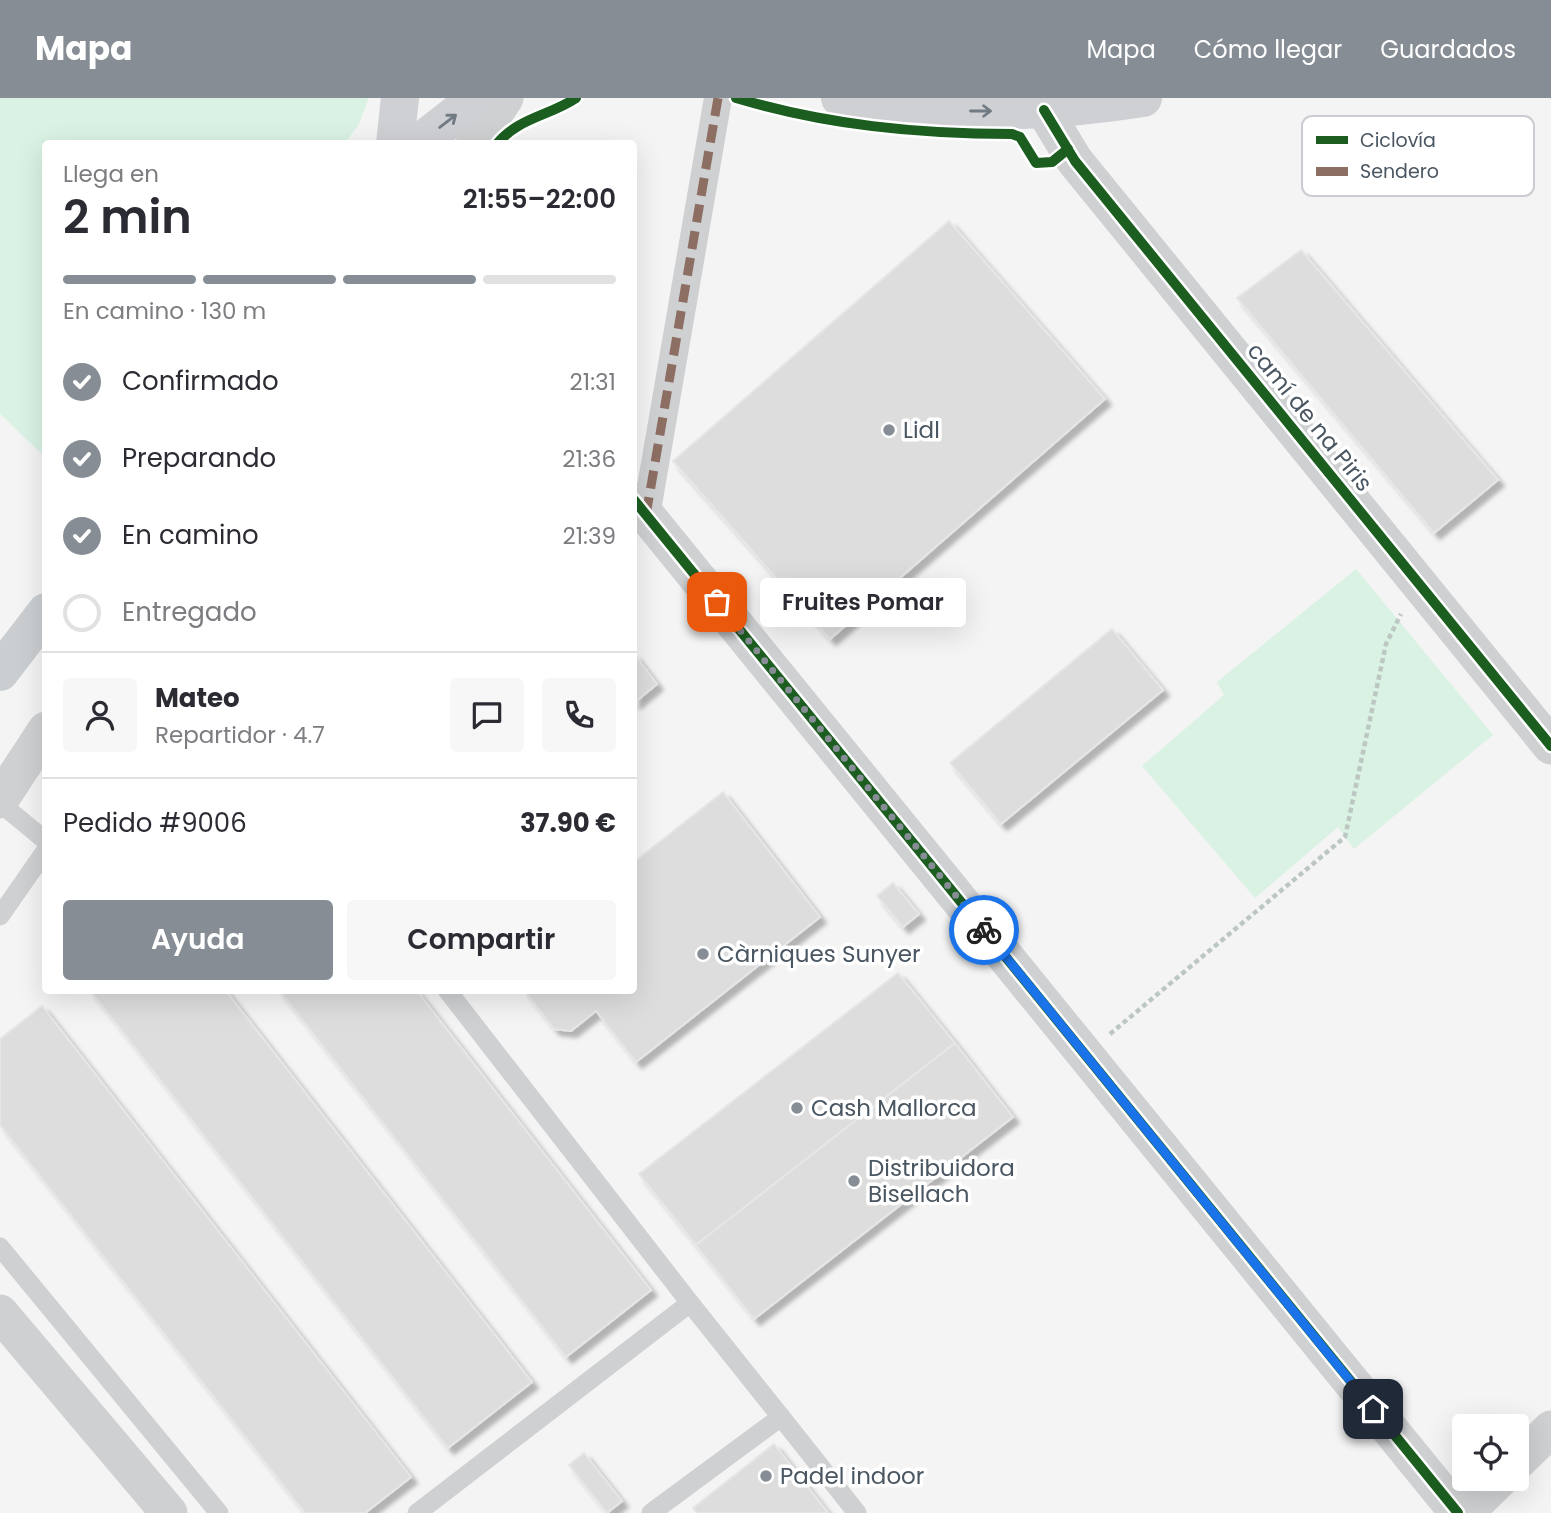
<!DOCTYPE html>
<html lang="es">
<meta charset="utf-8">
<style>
body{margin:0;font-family:Poppins,sans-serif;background:#f7f7f7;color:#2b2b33;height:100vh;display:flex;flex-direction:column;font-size:26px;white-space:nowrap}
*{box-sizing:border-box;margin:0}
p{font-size:23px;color:#7c7c81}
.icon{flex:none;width:38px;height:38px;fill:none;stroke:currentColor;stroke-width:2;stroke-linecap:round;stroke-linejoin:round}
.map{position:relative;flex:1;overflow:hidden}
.drawer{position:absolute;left:42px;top:42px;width:595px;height:854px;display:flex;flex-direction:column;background:#fff;border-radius:7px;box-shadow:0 7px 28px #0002}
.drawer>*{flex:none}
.buttons{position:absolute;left:1452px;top:1316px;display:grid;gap:14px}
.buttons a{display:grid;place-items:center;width:77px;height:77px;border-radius:7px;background:#fff;box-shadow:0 7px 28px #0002;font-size:35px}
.pin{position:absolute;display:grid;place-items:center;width:60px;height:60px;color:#fff;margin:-30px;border-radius:14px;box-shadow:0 4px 10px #0006}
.courier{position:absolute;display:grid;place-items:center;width:70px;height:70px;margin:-35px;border:5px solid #1a73e8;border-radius:50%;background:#fff;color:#222;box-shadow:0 2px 9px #0007}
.bubble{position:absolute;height:49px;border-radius:7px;background:#fff;box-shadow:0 7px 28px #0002;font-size:23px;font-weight:600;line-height:49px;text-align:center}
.overview em{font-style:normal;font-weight:600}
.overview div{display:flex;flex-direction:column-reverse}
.overview{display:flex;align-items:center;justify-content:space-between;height:119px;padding:0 21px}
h1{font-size:46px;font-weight:600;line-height:52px}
.bar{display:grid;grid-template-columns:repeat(4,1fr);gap:10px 7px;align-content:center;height:84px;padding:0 21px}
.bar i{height:9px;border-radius:5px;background:#e1e1e2}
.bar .current{background:#868d94}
.bar p{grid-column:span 4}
.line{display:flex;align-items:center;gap:18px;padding:0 21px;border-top:2px solid #e1e1e2}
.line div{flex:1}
.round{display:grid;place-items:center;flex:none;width:74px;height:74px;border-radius:7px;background:#f7f7f7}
ol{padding:0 21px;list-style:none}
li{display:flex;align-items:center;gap:21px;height:77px}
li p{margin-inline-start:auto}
li .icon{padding:7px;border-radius:50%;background:#868d94;color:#fff;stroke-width:4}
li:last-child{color:#7c7c81}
li i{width:38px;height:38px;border:4px solid #e1e1e2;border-radius:50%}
.primary-button{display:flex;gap:14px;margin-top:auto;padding:14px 21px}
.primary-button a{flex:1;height:80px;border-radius:7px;background:#868d94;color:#fff;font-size:28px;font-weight:600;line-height:80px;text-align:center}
.primary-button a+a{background:#f7f7f7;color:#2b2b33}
header{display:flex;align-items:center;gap:42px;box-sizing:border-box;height:98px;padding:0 35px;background:#868d94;color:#fff}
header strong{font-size:33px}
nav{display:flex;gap:38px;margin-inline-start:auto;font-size:24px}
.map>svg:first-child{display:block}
.green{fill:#d9f2e3}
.building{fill:#ddddde;stroke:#e5e6e7;stroke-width:2;filter:url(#shadow)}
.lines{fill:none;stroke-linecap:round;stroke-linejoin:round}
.path{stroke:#bcc7c4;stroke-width:4.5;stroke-dasharray:5 3.5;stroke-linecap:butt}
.service{stroke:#ced0d2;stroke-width:19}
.pedestrian{stroke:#ced0d2;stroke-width:28}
.minor{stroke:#ced0d2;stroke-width:37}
.secondary{stroke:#ced0d4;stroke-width:38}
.primary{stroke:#caced1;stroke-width:38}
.quiet{stroke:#8d6e63;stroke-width:9;stroke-dasharray:18 9;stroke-linecap:butt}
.cycleway-casing{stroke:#fff;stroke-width:15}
.cycleway{stroke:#1b5e20;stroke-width:10}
.oneway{stroke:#727b84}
.done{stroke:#868d94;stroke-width:7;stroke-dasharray:0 12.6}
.route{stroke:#1a73e8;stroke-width:9}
.poi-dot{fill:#868d94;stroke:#fff;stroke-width:2.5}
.labels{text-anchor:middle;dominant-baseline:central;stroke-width:7;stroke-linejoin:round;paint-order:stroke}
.street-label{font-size:23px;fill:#4a5661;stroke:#fff}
.poi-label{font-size:23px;fill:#4a5661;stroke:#fff;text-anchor:start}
.key{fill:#fff;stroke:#c9ccd0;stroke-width:2}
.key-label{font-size:19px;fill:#4a5661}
</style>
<header>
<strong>Mapa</strong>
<nav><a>Mapa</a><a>Cómo llegar</a><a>Guardados</a></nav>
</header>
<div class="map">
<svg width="1551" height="1415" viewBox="0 0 1551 1415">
<defs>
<filter id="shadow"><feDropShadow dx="6" dy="6" stdDeviation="2" flood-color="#0004"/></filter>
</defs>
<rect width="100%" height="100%" fill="#f4f4f4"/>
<!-- green -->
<g class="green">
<path d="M 0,0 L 368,0 L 368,2 L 359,26 L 345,45 L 46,46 L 45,359 L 0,316 Z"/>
<path d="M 1356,471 L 1493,637 L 1354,751 L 1338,729 L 1255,800 L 1142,668 L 1224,597 L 1217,584 Z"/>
</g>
<!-- building -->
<g class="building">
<path d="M 949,123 L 1105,301 L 830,541 L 673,363 Z"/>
<path d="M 1301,152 L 1498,382 L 1434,435 L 1237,200 Z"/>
<path d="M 1112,531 L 1163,592 L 1001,726 L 950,665 Z"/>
<path d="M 634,556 L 657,586 L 634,605 Z"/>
<path d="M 723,694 L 820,819 L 636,964 L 596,913 L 571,933 L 554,931 L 524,892 L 634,892 L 634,764 Z"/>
<path d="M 893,785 L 919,816 L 903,829 L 877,798 Z"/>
<path d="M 898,875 L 955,945 L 696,1147 L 639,1076 Z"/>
<path d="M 90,892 L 225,892 L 532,1284 L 448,1350 Z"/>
<path d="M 279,892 L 416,892 L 651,1192 L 566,1259 Z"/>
<path d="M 42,908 L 411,1379 L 365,1415 L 305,1415 L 0,1027 L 0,941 Z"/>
<path d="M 955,945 L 1013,1019 L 754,1221 L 696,1147 Z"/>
<path d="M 774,1346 L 828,1415 L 697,1415 L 693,1410 Z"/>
<path d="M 584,1355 L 622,1403 L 607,1415 L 569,1367 Z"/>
</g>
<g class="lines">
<!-- path -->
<path class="path" d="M 1110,936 L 1345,739 L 1386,546 L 1401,516"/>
<!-- service -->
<g class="service">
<path d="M 0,705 L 46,743"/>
<path d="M 0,818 L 46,752"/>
<path d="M 0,1149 L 219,1415"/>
<path d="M 781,1319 L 857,1415"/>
<path d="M 417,1415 L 690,1205 L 447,892"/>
<path d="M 651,1415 L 781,1319 L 690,1205"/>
</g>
<!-- pedestrian -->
<path class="pedestrian" d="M 646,418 L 718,0"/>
<!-- minor -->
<g class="minor">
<path d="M 1044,12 L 1075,63 L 1551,648"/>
<path d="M 474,46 L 505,0"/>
<path d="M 634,402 L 1458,1415"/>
<path d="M 0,702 L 46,632"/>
<path d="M 0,1215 L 169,1415"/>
<path d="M 1517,1364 L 1551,1331"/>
<path d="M 1465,1415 L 1500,1381"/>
</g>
<!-- secondary -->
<g class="secondary">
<path d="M 840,0 C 941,18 1042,16 1143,0"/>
<path d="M 395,46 L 400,0"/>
<path d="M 418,46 L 477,0"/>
</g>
<!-- primary -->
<path class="primary" d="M 0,574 L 46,514"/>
<!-- quiet -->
<path class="quiet" d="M 646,417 L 718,0"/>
<defs>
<g id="cycleway">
<path d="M 736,0 C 827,27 917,36 1012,36 L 1020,39 L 1036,65 L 1052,64 L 1068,51"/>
<path d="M 1044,12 L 1075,63 L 1551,648"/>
<path d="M 497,46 C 518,20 549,18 576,0"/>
<path d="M 634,402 L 1458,1415"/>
</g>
</defs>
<!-- cycleway casing -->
<use href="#cycleway" class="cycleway-casing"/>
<!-- cycleway -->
<use href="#cycleway" class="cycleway"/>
</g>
<!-- one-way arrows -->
<defs><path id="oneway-shaft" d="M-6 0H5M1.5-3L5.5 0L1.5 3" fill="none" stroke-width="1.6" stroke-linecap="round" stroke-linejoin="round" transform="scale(1.75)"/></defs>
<g class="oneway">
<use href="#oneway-shaft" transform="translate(981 13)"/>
<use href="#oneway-shaft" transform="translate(448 23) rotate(-38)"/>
</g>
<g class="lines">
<!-- done -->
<path class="done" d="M 717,504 L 984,832"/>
<!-- route -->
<path class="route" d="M 984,832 L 1373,1311"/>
</g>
<!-- markers -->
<g class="poi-dot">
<circle cx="889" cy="332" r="7"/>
<circle cx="703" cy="856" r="7"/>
<circle cx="797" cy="1010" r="7"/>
<circle cx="854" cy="1083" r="7"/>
<circle cx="766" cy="1378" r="7"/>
</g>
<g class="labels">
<!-- street labels -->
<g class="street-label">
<text transform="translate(1310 319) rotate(51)">camí de na Piris</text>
</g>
<!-- poi labels -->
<g class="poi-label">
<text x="903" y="332">Lidl</text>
<text x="717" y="856">Càrniques Sunyer</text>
<text x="811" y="1010">Cash Mallorca</text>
<text x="868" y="1070">Distribuidora<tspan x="868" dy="26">Bisellach</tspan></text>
<text x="780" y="1378">Padel indoor</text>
</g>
</g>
<!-- legend -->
<rect x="1302" y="18" width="232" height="80" rx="10" class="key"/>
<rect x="1316" y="38" width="32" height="8" fill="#1b5e20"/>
<rect x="1316" y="69" width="32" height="9" fill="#8d6e63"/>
<g class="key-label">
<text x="1360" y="49">Ciclovía</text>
<text x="1360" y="80">Sendero</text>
</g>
</svg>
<div class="buttons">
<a><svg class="icon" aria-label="locate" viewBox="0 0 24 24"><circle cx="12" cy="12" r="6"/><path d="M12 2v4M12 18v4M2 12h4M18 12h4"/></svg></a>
</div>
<div class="pin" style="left:717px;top:504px;background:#ea580c"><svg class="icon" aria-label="bag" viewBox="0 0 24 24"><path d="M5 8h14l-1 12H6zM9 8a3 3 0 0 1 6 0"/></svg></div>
<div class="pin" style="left:1373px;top:1311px;background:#1f2937"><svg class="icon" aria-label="home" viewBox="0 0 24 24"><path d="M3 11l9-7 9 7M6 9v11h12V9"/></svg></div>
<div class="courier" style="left:984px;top:832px"><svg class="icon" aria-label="bike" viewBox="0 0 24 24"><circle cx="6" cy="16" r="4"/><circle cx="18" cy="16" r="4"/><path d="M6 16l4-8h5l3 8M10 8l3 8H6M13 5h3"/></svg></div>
<div class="bubble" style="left:760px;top:480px;width:206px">Fruites Pomar</div>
<section class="drawer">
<div class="overview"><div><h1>2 min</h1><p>Llega en</p></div><em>21:55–22:00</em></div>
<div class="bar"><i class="current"></i><i class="current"></i><i class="current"></i><i></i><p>En camino · 130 m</p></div>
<ol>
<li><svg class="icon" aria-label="check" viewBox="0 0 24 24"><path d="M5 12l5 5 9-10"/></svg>Confirmado<p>21:31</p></li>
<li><svg class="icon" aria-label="check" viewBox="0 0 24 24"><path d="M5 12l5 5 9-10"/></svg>Preparando<p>21:36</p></li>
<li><svg class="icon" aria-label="check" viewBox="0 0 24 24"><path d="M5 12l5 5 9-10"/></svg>En camino<p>21:39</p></li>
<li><i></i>Entregado</li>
</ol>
<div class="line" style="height:126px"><a class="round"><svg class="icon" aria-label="person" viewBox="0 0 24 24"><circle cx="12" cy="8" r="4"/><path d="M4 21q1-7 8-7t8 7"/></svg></a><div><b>Mateo</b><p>Repartidor · 4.7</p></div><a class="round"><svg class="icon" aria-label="chat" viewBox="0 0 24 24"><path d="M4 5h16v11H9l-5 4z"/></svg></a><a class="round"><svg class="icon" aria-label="phone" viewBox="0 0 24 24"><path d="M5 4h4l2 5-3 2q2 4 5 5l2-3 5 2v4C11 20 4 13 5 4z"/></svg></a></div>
<div class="line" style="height:91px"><div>Pedido #9006</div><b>37.90 €</b></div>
<div class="primary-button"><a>Ayuda</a><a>Compartir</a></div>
</section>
</div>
